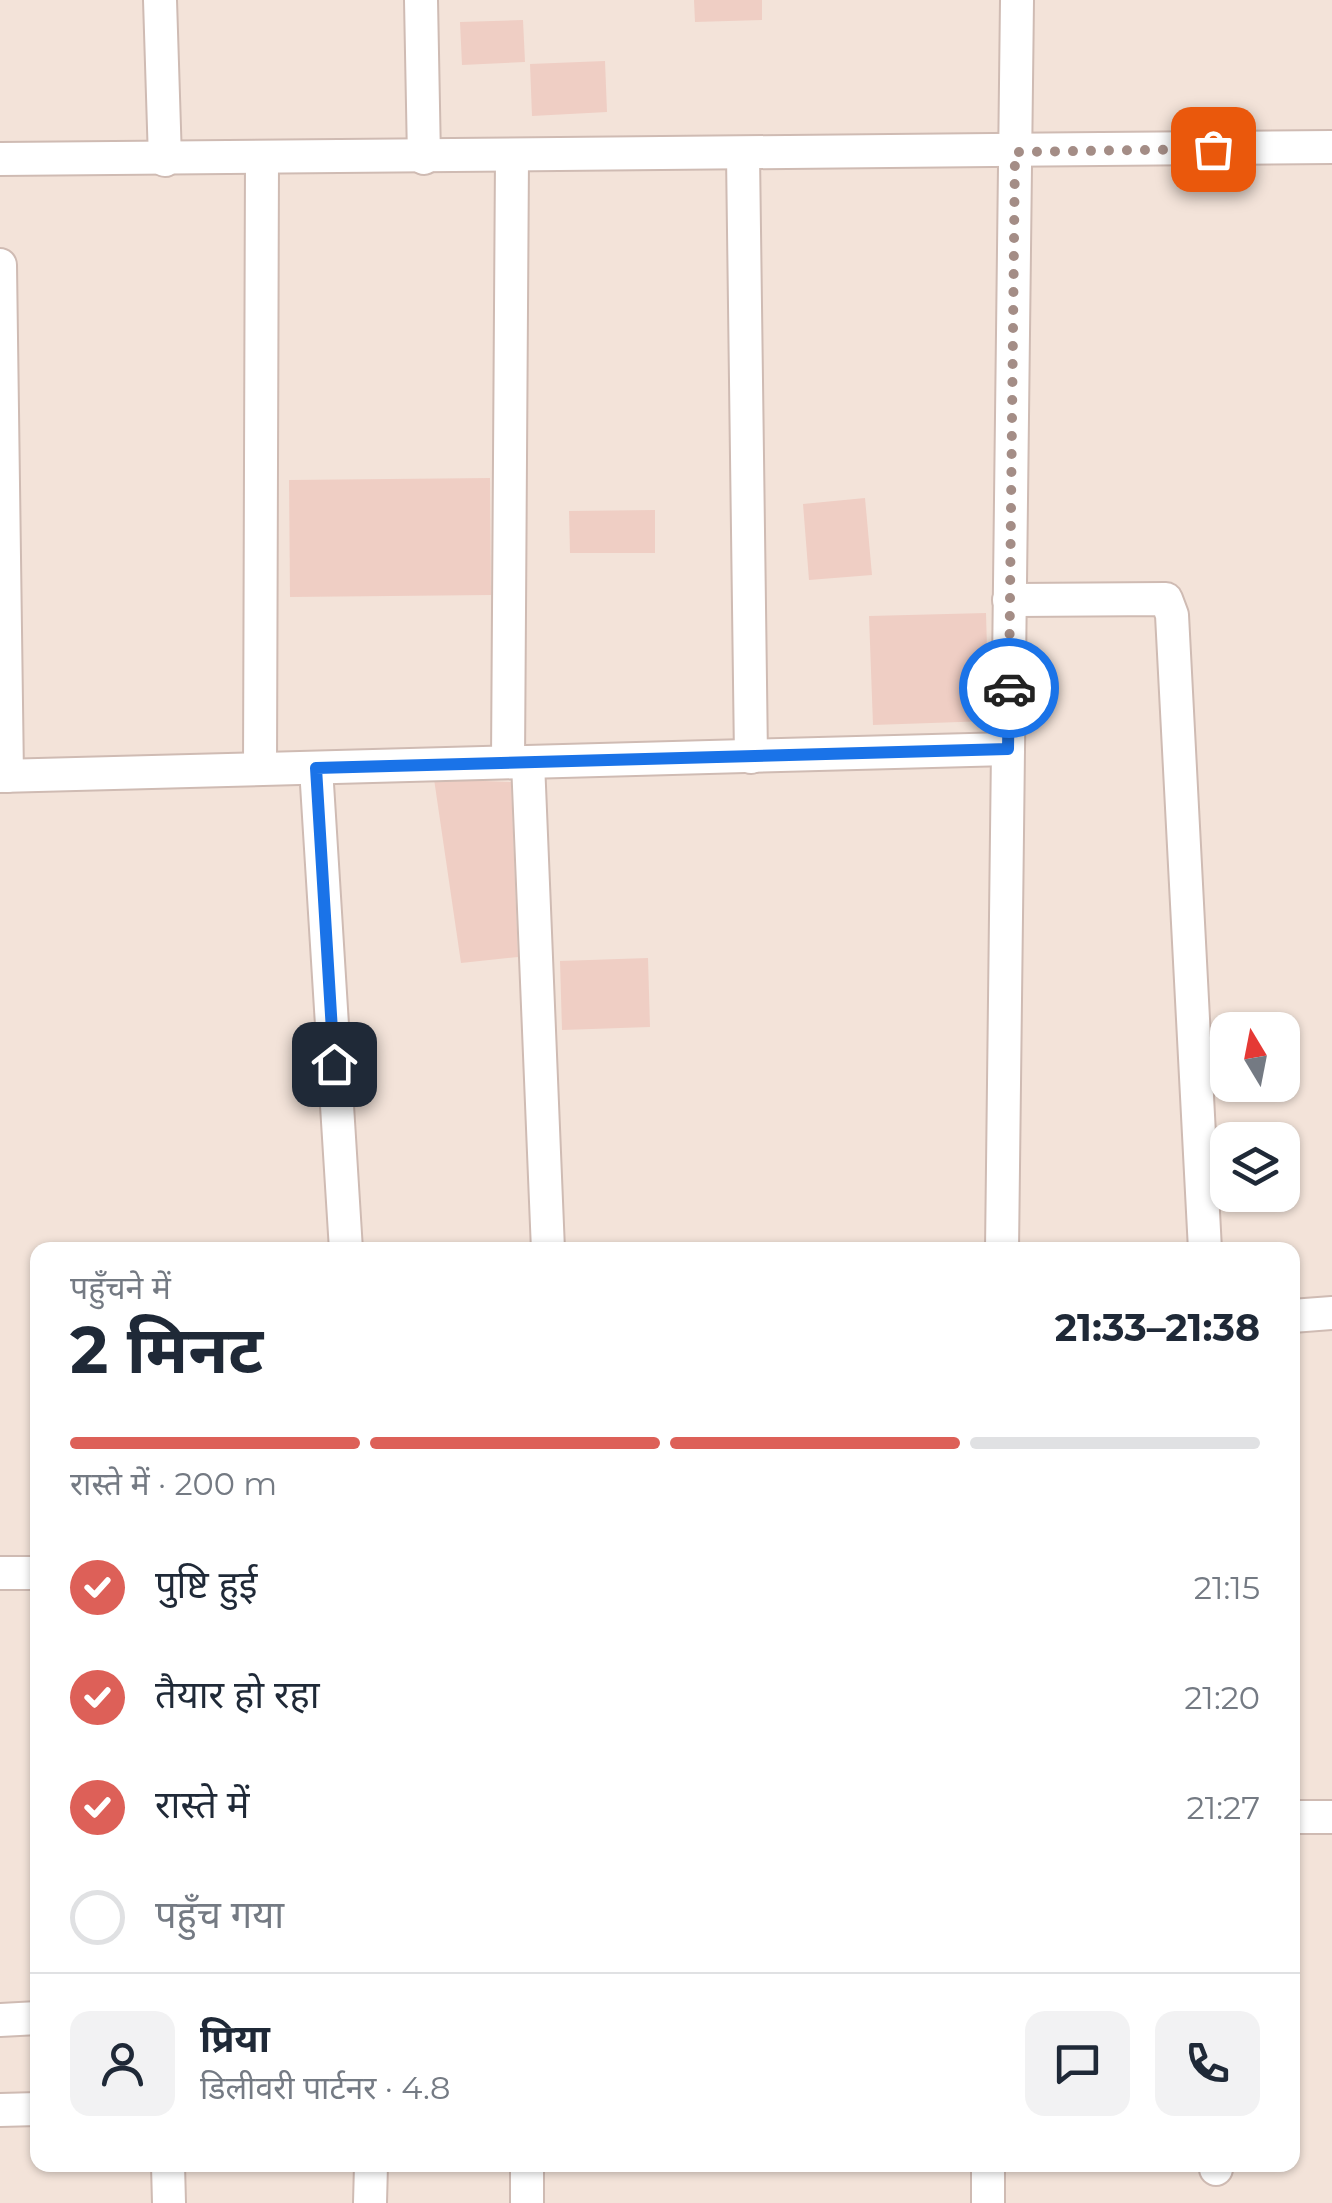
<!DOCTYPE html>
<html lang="hi">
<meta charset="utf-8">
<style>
body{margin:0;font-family:Montserrat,"Noto Sans Devanagari",sans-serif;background:#f2f2f3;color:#1f2937;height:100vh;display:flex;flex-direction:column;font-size:38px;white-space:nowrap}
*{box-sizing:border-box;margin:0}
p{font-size:32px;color:#747a83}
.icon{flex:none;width:55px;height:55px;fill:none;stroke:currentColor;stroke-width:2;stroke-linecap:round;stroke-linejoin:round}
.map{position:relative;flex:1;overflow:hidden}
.panel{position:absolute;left:30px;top:1242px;width:1270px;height:930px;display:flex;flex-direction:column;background:#fff;border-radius:20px;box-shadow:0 2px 8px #0004}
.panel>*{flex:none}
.needle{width:65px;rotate:350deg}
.controls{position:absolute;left:1210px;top:1012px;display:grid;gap:20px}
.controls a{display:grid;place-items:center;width:90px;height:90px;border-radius:20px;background:#fff;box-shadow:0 2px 8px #0004;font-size:50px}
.pin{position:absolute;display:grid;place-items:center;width:85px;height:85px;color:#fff;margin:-42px;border-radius:20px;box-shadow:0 5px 15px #0006}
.courier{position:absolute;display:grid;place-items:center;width:100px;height:100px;margin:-50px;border:8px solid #1a73e8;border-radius:50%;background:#fff;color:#222;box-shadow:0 2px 12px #0007}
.summary em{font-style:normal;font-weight:700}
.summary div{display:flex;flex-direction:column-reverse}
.summary{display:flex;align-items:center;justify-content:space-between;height:170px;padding:0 40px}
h1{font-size:65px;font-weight:700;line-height:75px}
.bar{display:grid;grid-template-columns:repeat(4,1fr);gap:15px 10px;align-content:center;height:120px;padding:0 40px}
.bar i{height:12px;border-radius:8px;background:#e0e1e3}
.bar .selected{background:#dd6058}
.bar p{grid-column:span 4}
.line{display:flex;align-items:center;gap:25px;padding:0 40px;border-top:2px solid #e0e1e3}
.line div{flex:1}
.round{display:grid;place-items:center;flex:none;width:105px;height:105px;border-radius:20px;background:#f2f2f3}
ol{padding:0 40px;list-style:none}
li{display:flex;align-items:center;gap:30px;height:110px}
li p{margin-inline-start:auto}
li .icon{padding:10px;border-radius:50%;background:#dd6058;color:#fff;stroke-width:4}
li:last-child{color:#747a83}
li i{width:55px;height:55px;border:5px solid #e0e1e3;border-radius:50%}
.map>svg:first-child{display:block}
.residential{fill:#f3e3d9;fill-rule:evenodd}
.building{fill:#efcec4}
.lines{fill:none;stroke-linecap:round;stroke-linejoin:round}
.street-casing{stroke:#cfbbb3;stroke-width:36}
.street{stroke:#fff;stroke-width:32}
.done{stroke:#a48d86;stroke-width:10;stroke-dasharray:0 18}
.route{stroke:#1a73e8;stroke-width:12}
</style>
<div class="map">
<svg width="1332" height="2203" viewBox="0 0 1332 2203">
<rect width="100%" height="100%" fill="#fbf2eb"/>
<!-- residential -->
<path class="residential" d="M 0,0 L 1332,0 L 1332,2203 L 0,2203 ZM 1228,1030 L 1282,1030 L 1282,1085 L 1228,1085 ZM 1228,1140 L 1282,1140 L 1282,1195 L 1228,1195 ZM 38,1250 L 1292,1250 L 1292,2165 L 38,2165 Z"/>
<!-- building -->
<g class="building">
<path d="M 694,0 L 762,0 L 762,20 L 695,22 Z"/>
<path d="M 523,20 L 525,62 L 462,65 L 460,22 Z"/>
<path d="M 605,61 L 607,112 L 532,116 L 530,64 Z"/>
<path d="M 490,478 L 491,595 L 290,597 L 289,480 Z"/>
<path d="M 865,498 L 872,575 L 809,580 L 803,504 Z"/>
<path d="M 655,510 L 655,553 L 570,553 L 569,511 Z"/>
<path d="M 986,613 L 989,721 L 873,725 L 869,616 Z"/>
<path d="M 434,779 L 511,782 L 518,957 L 461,963 Z"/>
<path d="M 648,958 L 650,1027 L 562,1030 L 560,961 Z"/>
</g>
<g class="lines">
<defs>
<g id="street">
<path d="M 160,0 L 165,160"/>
<path d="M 421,0 L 424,158"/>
<path d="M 743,155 L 751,757"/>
<path d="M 0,159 L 1332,147"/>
<path d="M 0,265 L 7,776"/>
<path d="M 1009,600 L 1166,599 L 1172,615 L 1205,1250"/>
<path d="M 508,762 L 512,157"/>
<path d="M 528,762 L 548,1250"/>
<path d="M 316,768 L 346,1250"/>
<path d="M 260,769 L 262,159"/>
<path d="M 0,776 L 1008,749"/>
<path d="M 1002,1250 L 1017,0"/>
<path d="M 1292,1316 L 1332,1313"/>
<path d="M 0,1573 L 38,1573"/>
<path d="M 1292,1817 L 1332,1817"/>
<path d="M 0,2020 L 38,2018"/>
<path d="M 0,2110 L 38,2109"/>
<path d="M 168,2165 L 169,2203"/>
<path d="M 527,2165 L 527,2203"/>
<path d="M 1216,2165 L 1216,2169"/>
<path d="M 370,2203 L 371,2165"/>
<path d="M 988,2203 L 988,2165"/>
</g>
</defs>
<!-- street casing -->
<use href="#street" class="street-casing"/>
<!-- street -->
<use href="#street" class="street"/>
</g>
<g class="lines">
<!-- done -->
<path class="done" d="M 1009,688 L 1015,152 L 1213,149"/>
<!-- route -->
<path class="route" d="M 334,1064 L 316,768 L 1008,749 L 1009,688"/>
</g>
</svg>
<div class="controls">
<a><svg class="needle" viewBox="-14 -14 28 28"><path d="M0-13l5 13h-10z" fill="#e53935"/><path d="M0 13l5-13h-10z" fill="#747a83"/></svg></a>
<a><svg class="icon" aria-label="layers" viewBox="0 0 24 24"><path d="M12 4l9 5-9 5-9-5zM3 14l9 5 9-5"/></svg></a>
</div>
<div class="pin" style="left:1213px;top:149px;background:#ea580c"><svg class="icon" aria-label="bag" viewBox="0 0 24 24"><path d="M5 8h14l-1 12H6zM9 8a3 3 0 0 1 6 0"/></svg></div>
<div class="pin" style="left:334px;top:1064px;background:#1f2937"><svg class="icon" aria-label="home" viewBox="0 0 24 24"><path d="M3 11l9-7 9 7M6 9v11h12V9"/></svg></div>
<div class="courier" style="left:1009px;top:688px"><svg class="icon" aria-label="car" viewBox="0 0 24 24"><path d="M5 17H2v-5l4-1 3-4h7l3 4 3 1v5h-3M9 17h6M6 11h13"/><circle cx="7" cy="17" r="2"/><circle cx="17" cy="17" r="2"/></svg></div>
<section class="panel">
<div class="summary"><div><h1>2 मिनट</h1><p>पहुँचने में</p></div><em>21:33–21:38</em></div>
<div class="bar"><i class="selected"></i><i class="selected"></i><i class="selected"></i><i></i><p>रास्ते में · 200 m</p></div>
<ol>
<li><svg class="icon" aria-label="check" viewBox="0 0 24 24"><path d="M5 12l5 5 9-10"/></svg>पुष्टि हुई<p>21:15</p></li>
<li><svg class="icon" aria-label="check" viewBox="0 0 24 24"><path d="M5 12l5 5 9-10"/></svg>तैयार हो रहा<p>21:20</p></li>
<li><svg class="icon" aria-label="check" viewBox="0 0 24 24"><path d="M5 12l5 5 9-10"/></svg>रास्ते में<p>21:27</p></li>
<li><i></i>पहुँच गया</li>
</ol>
<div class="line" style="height:180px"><a class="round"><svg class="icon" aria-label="person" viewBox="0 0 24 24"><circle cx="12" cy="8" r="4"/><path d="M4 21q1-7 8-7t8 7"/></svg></a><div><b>प्रिया</b><p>डिलीवरी पार्टनर · 4.8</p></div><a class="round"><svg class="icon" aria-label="chat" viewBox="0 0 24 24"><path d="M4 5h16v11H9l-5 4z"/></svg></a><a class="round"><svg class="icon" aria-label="phone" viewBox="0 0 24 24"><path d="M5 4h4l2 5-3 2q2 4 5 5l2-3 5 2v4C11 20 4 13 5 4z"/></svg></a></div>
</section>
</div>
